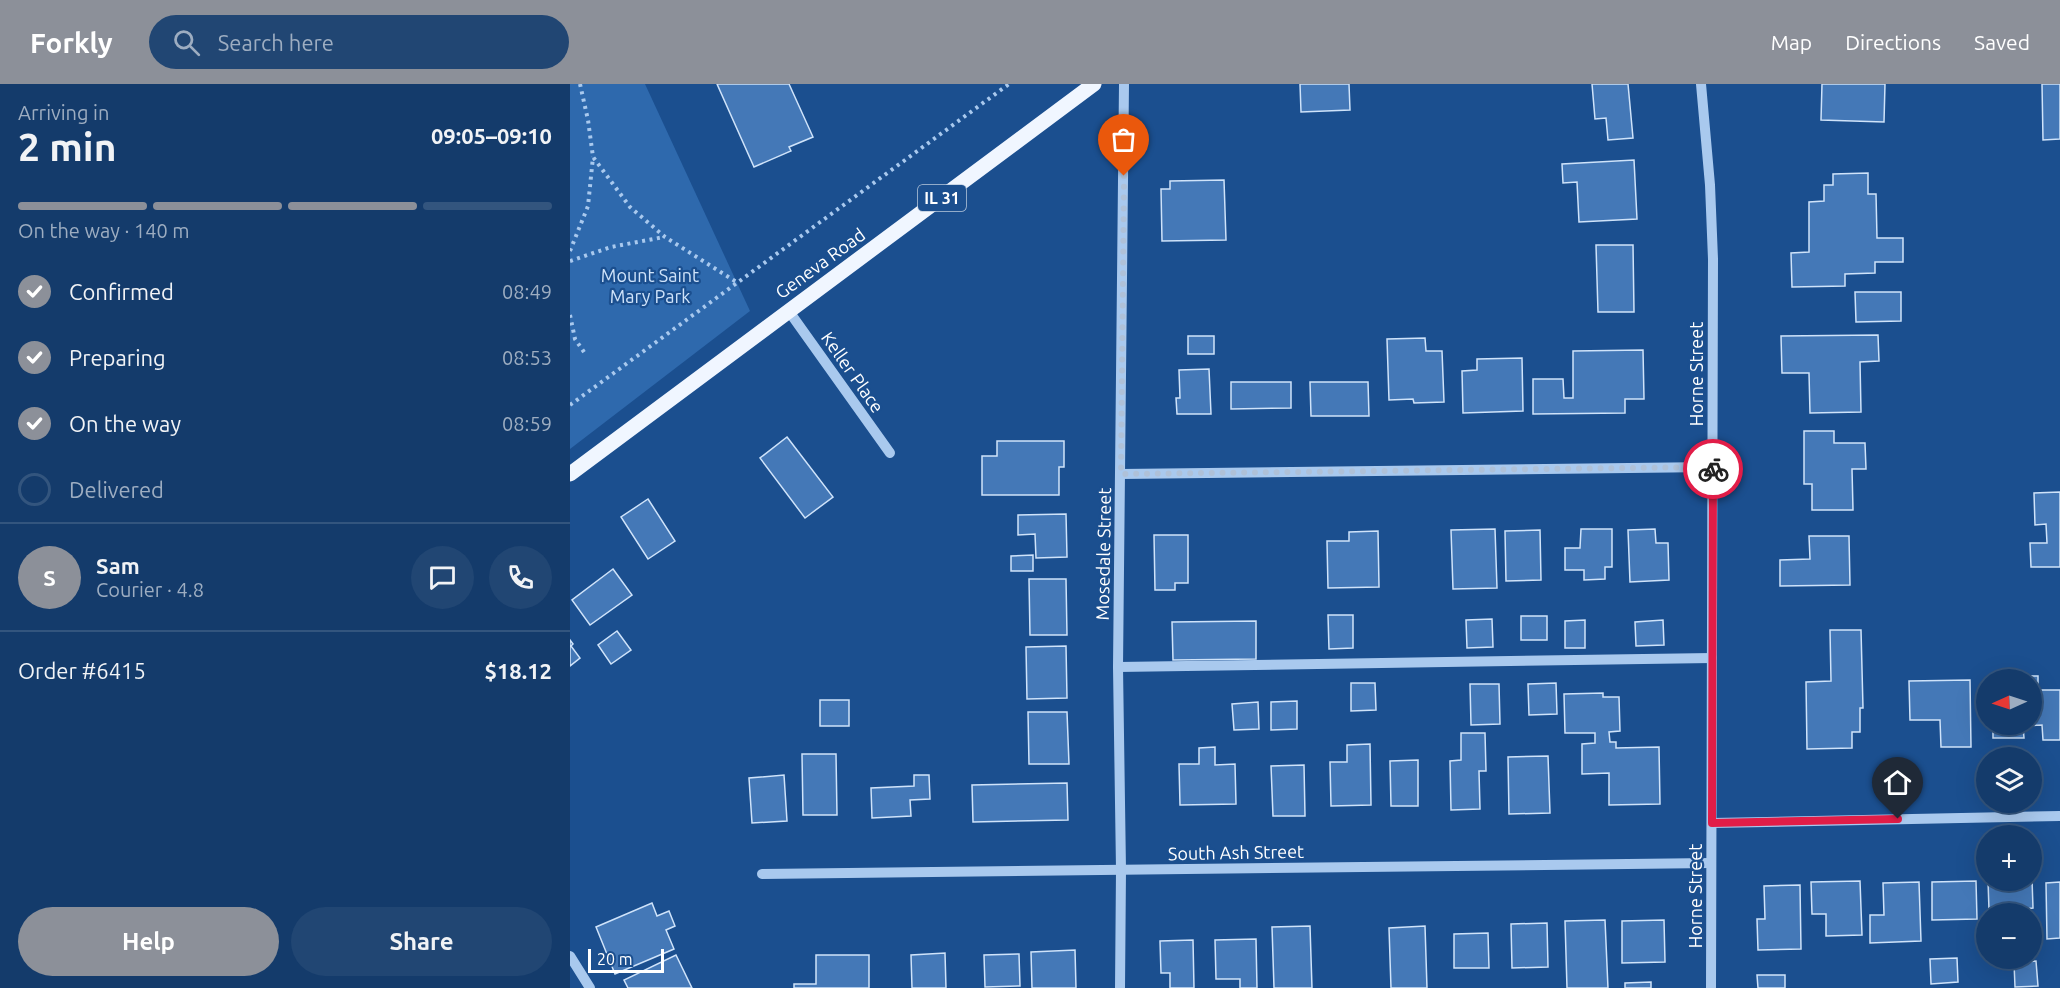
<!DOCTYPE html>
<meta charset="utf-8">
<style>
body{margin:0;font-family:Ubuntu,sans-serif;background:#214673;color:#f1f3f6;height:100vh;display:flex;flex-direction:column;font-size:22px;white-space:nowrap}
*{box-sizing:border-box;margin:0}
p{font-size:20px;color:#9dadc1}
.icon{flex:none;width:33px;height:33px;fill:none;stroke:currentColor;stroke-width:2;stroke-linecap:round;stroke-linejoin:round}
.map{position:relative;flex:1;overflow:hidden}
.sheet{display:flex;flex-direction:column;background:#143b6b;width:570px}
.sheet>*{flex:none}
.needle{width:39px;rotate:267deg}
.tools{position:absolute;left:1406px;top:585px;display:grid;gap:12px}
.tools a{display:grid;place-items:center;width:66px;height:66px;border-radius:50%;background:#143b6b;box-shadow:0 6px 24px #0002,0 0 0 2px #33557e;font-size:30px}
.scale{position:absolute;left:18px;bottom:15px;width:76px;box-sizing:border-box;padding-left:6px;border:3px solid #fff;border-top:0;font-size:16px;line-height:21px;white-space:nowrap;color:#fff;-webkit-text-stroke:4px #1b4f8f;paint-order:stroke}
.pin{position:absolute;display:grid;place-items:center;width:51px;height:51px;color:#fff;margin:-62px -26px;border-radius:50% 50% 50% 0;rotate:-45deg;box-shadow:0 0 6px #0007}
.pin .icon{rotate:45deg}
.courier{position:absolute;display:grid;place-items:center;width:60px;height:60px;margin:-30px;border:4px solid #e11d48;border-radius:50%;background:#fff;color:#222;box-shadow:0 2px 8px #0007}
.summary em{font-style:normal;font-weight:600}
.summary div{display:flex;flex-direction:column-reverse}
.summary{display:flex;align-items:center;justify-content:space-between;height:102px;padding:0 18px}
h1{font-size:39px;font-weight:600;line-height:45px}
.bar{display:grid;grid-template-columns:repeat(4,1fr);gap:9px 6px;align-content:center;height:72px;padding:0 18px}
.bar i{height:8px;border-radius:4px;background:#33557e}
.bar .current{background:#8c9099}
.bar p{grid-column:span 4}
.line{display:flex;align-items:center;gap:15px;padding:0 18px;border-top:2px solid #33557e}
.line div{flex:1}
.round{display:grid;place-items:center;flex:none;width:63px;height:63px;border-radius:32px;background:#214673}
ol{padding:0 18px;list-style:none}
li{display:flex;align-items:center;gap:18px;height:66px}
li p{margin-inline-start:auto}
li .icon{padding:6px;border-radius:50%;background:#8c9099;color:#fff;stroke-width:4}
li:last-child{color:#9dadc1}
li i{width:33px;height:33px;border:3px solid #33557e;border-radius:50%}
.button{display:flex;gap:12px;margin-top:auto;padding:12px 18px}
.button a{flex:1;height:69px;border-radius:36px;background:#8c9099;color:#fff;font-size:24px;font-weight:600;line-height:69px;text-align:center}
.button a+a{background:#214673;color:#f1f3f6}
header{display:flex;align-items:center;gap:36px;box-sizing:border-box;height:84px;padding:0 30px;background:#8c9099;color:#fff}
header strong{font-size:28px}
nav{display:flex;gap:33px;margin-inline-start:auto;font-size:21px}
.search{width:420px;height:54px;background:#214673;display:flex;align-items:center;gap:15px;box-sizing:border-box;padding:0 21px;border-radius:33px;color:#9dadc1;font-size:22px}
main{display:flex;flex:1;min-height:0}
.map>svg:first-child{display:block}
.green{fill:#2e69ad}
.building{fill:#4478b7;stroke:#cfe3fa;stroke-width:1.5}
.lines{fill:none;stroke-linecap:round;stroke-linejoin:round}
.path{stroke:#a9c9ee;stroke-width:4;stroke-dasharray:3 4.5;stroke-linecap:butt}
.minor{stroke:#a9c9ee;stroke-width:10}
.major{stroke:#f0f6ff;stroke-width:15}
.done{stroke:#afc1d8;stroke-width:6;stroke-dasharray:0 10.8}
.route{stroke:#e11d48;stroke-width:8}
.labels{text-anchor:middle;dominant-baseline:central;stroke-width:4.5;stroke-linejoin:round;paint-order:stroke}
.shield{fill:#1b4f8f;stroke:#bbcadd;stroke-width:1.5}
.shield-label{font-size:16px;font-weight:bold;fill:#fff}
.street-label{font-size:18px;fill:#fff;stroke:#1b4f8f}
.park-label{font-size:18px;fill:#cfe3fa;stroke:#1b4f8f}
</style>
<header>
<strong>Forkly</strong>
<div class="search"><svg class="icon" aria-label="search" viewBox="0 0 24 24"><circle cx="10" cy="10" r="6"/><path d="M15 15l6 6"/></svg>Search here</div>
<nav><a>Map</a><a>Directions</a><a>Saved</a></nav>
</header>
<main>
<section class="sheet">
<div class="summary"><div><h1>2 min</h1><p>Arriving in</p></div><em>09:05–09:10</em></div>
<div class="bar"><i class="current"></i><i class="current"></i><i class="current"></i><i></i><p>On the way · 140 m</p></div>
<ol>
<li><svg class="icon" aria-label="check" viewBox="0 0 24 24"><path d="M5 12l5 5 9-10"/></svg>Confirmed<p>08:49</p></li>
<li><svg class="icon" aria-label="check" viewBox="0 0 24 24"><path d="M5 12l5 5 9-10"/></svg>Preparing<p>08:53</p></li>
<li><svg class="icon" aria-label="check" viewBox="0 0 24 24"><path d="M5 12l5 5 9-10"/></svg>On the way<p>08:59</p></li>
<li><i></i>Delivered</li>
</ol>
<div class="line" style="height:108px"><b class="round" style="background:#8c9099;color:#fff">S</b><div><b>Sam</b><p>Courier · 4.8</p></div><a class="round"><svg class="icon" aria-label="chat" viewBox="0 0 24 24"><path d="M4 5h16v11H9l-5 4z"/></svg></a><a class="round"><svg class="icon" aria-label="phone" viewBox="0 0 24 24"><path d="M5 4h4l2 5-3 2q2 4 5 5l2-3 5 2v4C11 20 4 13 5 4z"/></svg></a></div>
<div class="line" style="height:78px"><div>Order #6415</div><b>$18.12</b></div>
<div class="button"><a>Help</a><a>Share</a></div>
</section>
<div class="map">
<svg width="1490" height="904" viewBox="0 0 1490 904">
<rect width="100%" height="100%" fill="#1b4f8f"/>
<!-- green -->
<path class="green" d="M 0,0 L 75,0 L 180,227 L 0,365 Z"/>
<!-- building -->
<g class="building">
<path d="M 147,0 L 219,0 L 243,53 L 219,63 L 221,67 L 184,83 Z"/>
<path d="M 730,0 L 779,0 L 780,26 L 731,28 Z"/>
<path d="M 1022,0 L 1058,0 L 1063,54 L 1038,56 L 1036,34 L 1025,35 Z"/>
<path d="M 1252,0 L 1315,0 L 1314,38 L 1251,36 Z"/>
<path d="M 1472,0 L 1490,0 L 1490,55 L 1473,56 Z"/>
<path d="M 1064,76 L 1067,135 L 1009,138 L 1007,98 L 993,99 L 992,80 Z"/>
<path d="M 1298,89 L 1298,110 L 1306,110 L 1307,154 L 1333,154 L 1333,178 L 1305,178 L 1305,189 L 1275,190 L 1275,202 L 1222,203 L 1221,169 L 1239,168 L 1239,118 L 1254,117 L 1254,101 L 1263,101 L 1263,90 Z"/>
<path d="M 654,96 L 656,156 L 592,157 L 591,105 L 600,105 L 600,97 Z"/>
<path d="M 1026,161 L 1063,161 L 1064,228 L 1028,228 Z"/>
<path d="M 1285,208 L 1331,208 L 1331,237 L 1286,238 Z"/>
<path d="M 1308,251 L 1309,277 L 1290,278 L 1291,328 L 1240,329 L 1239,289 L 1212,289 L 1211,252 Z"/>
<rect x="618" y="252" width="26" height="18"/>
<path d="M 855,254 L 856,267 L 872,267 L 874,318 L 844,319 L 843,315 L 819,316 L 817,255 Z"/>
<path d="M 1073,266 L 1074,315 L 1055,315 L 1055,329 L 963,330 L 963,295 L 993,295 L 994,314 L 1003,314 L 1003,267 Z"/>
<path d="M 952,274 L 953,327 L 893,329 L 892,287 L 907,286 L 907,275 Z"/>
<path d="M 639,285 L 641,330 L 607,330 L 606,314 L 610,314 L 609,286 Z"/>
<path d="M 661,298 L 721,298 L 721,324 L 661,325 Z"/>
<path d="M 740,298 L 798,298 L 799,332 L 741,332 Z"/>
<path d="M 1234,347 L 1264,347 L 1264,359 L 1295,359 L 1296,385 L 1282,385 L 1283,426 L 1242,426 L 1242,400 L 1234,400 Z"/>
<path d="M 217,353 L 263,413 L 235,434 L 190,374 Z"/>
<path d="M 427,357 L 494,357 L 494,383 L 489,383 L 489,411 L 412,411 L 412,372 L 427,372 Z"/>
<path d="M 1490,408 L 1490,483 L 1461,483 L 1460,459 L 1477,459 L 1476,440 L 1465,441 L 1464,409 Z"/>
<path d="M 78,415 L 105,457 L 78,475 L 51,433 Z"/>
<path d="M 496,430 L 497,473 L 466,474 L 465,450 L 448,451 L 448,431 Z"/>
<path d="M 925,445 L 927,504 L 883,505 L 881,446 Z"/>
<path d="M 1011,445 L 1042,445 L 1042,483 L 1035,483 L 1035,495 L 1014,496 L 1014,486 L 995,486 L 995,464 L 1010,464 Z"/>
<path d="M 1085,445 L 1086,459 L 1098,459 L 1099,496 L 1060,498 L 1058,446 Z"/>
<path d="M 970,446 L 971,496 L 936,497 L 935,447 Z"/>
<path d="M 808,447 L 809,503 L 758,504 L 757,457 L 779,457 L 779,448 Z"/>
<path d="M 584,451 L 618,451 L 618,499 L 605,499 L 605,506 L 585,506 Z"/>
<path d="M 1239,452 L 1279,452 L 1280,501 L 1210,502 L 1210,476 L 1240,475 Z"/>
<path d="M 463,471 L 463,487 L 441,487 L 441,472 Z"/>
<path d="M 43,485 L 62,511 L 20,541 L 2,516 Z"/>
<path d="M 459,495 L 496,495 L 497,551 L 460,551 Z"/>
<path d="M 758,531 L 783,531 L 783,564 L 759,565 Z"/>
<rect x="951" y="532" width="26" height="24"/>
<path d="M 922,535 L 923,563 L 897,564 L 896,536 Z"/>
<path d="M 1015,536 L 1015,564 L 995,564 L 995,537 Z"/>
<path d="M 1093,536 L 1094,561 L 1066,562 L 1065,538 Z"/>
<path d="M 686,537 L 686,575 L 603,576 L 602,538 Z"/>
<path d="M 1260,546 L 1291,546 L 1293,624 L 1290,624 L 1290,648 L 1282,648 L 1282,664 L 1237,665 L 1236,598 L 1261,597 Z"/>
<path d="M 47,547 L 61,566 L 41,580 L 28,561 Z"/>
<path d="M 0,556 L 3,560 L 1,562 L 10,574 L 0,582 Z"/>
<path d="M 496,562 L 497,614 L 457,615 L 456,563 Z"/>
<path d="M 1448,592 L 1468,592 L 1468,606 L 1490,606 L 1490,656 L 1473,656 L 1472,641 L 1453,642 L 1454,654 L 1423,654 L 1423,640 L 1461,640 L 1461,596 L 1448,596 Z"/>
<path d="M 1400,596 L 1401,663 L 1371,663 L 1370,636 L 1340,636 L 1339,597 Z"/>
<path d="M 781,599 L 805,599 L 806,626 L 781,627 Z"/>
<path d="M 986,599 L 987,630 L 959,631 L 958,600 Z"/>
<path d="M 900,600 L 929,600 L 930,640 L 901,641 Z"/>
<path d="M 1033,609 L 1033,613 L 1049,613 L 1050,647 L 1039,648 L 1040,658 L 1046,658 L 1046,664 L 1089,663 L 1090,720 L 1039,721 L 1039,689 L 1012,690 L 1012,660 L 1025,659 L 1025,649 L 995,649 L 994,610 Z"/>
<rect x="250" y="616" width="29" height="26"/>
<path d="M 727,617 L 727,645 L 701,646 L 701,618 Z"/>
<path d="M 688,618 L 689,645 L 664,646 L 662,620 Z"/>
<path d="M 458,628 L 497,628 L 499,680 L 459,680 Z"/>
<path d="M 891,649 L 915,649 L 916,687 L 909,687 L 910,725 L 881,726 L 880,677 L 891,676 Z"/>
<path d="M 800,660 L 801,721 L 761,722 L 760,678 L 777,678 L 777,661 Z"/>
<path d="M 645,663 L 645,681 L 665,680 L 666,720 L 610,721 L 609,680 L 629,680 L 629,664 Z"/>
<path d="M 232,670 L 266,670 L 267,731 L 233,731 Z"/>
<path d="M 978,672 L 980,729 L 939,730 L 938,673 Z"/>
<path d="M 848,676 L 848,722 L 821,722 L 820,677 Z"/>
<path d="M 734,681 L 735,732 L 703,732 L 701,682 Z"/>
<path d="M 214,691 L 217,737 L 182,739 L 179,694 Z"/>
<path d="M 344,691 L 359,691 L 360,715 L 340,716 L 341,732 L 302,734 L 301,704 L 344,702 Z"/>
<path d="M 497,699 L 498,736 L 403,738 L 402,701 Z"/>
<path d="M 1462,795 L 1463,824 L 1453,825 L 1453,830 L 1435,830 L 1435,825 L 1419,826 L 1418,797 Z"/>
<path d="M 1290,797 L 1292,851 L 1256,852 L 1256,830 L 1242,830 L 1241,798 Z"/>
<path d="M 1406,797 L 1407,835 L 1362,836 L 1362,798 Z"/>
<path d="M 1349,798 L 1351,857 L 1300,859 L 1300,831 L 1314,831 L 1313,799 Z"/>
<path d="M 1490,798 L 1490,854 L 1477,855 L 1476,799 Z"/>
<path d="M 1230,801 L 1231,865 L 1188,866 L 1187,835 L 1195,835 L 1194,802 Z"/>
<path d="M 82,819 L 87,832 L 99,827 L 105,842 L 96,846 L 104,865 L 45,890 L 26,843 Z"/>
<path d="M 1035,836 L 1038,904 L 997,904 L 995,837 Z"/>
<path d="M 1094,836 L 1095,878 L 1052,879 L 1052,837 Z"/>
<path d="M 977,839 L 978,883 L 942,884 L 941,840 Z"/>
<path d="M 740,842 L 742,904 L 704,904 L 702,843 Z"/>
<path d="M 855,842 L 857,904 L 821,904 L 819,844 Z"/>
<path d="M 918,849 L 919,884 L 884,884 L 884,850 Z"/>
<path d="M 686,855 L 687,904 L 670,904 L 670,895 L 646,895 L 645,856 Z"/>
<path d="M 623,856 L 624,904 L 600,904 L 600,889 L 591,889 L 590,857 Z"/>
<path d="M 505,866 L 506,904 L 462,904 L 461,868 Z"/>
<path d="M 375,869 L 376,904 L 342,904 L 341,871 Z"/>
<path d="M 449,870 L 450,902 L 415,903 L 414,871 Z"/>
<path d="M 106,871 L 122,904 L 58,904 L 54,896 Z"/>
<path d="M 246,871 L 299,871 L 299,904 L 224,904 L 224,900 L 246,900 Z"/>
<path d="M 1387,874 L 1388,898 L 1361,900 L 1360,875 Z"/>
<path d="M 1466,877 L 1468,902 L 1445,903 L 1444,879 Z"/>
<path d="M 1187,891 L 1215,891 L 1215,904 L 1188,904 Z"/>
<path d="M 1081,898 L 1081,904 L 1055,904 L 1055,899 Z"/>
</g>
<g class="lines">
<!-- path -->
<g class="path">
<path d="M 10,0 L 18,36 L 23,73 L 60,123 L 95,153 L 168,199"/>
<path d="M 0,167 L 18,122 L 23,73"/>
<path d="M 0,177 L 41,163 L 94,153"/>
<path d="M 0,231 L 5,255 L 16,271"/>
<path d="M 0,321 L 439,0"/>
</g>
<!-- minor -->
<g class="minor">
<path d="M 1131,0 L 1140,101 L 1143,175 L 1141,904"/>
<path d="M 218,226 L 320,369"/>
<path d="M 551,390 L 1143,383"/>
<path d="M 548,583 L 1142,574"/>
<path d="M 1142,739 L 1490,732"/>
<path d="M 192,790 L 1141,779"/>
<path d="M 0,872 L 20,904"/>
<path d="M 550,904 L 551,786 L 548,583 L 554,0"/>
</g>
<!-- major -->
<path class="major" d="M 0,390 L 524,0"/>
</g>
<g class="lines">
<!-- done -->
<path class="done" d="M 554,92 L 551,390 L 1143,383 L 1143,385"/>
<!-- route -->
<path class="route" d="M 1143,385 L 1142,739 L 1328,735"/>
</g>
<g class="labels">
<!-- shield labels -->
<rect class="shield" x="348" y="101" width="48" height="26" rx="4.5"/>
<g class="shield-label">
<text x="372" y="114">IL 31</text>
</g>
<!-- street labels -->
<g class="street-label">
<text transform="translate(250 179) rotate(-36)">Geneva Road</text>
<text transform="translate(283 288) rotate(55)">Keller Place</text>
<text transform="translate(1126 290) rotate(-90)">Horne Street</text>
<text transform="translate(533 470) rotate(-89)">Mosedale Street</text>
<text transform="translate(666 768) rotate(-1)">South Ash Street</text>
<text transform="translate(1125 812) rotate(-90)">Horne Street</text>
</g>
<!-- park labels -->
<g class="park-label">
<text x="80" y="191">Mount Saint<tspan x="80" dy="21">Mary Park</tspan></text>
</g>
</g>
</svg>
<div class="tools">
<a><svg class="needle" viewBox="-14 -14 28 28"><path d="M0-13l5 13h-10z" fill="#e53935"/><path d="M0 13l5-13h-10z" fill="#9dadc1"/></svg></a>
<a><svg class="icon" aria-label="layers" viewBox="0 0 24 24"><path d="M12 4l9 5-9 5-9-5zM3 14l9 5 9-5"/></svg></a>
<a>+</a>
<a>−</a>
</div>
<div class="scale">20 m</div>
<div class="pin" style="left:554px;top:92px;background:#ea580c"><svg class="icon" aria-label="bag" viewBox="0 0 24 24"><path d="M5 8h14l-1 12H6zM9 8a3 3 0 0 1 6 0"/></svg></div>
<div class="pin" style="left:1328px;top:735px;background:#1f2937"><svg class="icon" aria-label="home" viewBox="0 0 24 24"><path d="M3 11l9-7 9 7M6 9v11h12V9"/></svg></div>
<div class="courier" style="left:1143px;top:385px"><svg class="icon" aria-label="bike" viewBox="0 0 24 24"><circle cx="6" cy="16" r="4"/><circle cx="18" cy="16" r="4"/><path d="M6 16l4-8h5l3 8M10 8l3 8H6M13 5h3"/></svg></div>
</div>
</main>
